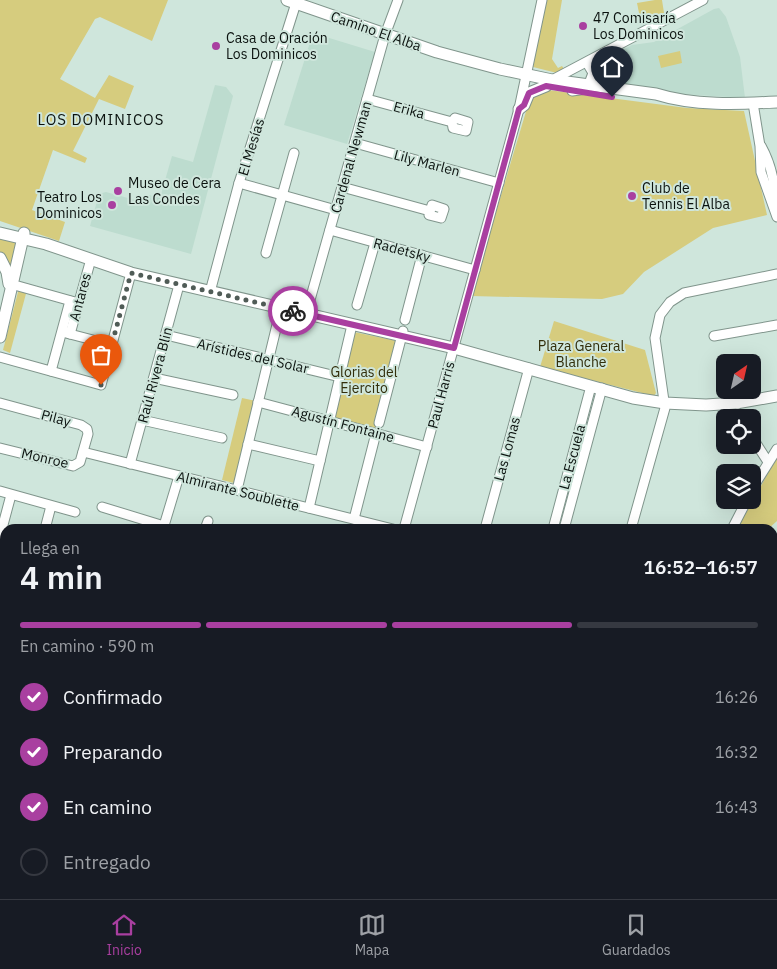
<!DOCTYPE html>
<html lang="es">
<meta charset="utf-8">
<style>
body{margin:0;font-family:"IBM Plex Sans",sans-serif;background:#242831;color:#f1f3f6;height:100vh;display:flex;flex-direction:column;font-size:19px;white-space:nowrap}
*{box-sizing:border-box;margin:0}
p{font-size:16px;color:#9ea1a6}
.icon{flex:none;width:28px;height:28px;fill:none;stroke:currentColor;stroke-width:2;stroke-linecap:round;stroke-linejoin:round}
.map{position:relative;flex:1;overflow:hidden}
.sheet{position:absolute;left:0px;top:524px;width:778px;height:376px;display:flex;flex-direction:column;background:#171b24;border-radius:15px 15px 0 0;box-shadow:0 5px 20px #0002}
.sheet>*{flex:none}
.needle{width:32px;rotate:34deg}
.fabs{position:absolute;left:716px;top:354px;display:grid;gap:10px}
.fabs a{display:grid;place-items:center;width:45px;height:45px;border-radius:8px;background:#171b24;box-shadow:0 5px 20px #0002;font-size:25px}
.pin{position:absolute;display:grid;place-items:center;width:42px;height:42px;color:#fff;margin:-51px -21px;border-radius:50% 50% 50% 0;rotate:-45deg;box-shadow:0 0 5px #0007}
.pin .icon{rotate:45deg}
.courier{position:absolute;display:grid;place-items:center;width:50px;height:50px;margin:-25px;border:4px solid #a93fa0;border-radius:50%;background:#fff;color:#222;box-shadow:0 1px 6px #0007}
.head em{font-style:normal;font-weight:600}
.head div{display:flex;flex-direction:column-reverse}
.head{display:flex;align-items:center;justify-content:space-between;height:85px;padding:0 20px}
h1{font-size:32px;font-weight:600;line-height:38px}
.bar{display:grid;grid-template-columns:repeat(4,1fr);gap:8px 5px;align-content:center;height:60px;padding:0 20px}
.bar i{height:6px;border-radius:4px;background:#363941}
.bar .active{background:#a93fa0}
.bar p{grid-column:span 4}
ol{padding:0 20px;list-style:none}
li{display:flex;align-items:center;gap:15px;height:55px}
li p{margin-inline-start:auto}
li .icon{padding:5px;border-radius:50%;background:#a93fa0;color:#fff;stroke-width:4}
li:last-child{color:#9ea1a6}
li i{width:28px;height:28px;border:2px solid #363941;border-radius:50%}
.tab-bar{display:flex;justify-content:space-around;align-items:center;height:70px;border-top:1px solid #363941;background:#171b24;font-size:14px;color:#9ea1a6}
.tab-bar a{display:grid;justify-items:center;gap:2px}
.tab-bar .active{color:#a93fa0}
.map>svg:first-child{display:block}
.built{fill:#bddccf}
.green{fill:#d6cc7e}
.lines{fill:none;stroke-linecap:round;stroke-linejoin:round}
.minor-casing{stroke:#80958c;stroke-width:11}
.major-casing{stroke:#80958c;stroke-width:13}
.minor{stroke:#fff;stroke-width:9}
.major{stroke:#fff;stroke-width:11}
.done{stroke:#505c57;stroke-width:5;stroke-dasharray:0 9}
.route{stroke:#a93fa0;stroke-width:6}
.poi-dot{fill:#a93fa0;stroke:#cfe6dc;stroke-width:2}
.labels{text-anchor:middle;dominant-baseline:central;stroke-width:4;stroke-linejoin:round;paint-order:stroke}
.poi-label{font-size:14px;fill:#0b120f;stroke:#cfe6dc;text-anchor:start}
.street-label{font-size:14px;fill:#0b120f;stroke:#cfe6dc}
.park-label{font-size:14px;fill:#322e0b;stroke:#cfe6dc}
.neighbourhood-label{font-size:15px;letter-spacing:1px;fill:#0b120f;stroke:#cfe6dc}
</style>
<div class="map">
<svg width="777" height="899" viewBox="0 0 777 899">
<rect width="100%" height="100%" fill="#cfe6dc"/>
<!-- built -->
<g class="built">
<path d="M 719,8 L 726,17 L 740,57 L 745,98 L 664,93 L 597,79 L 599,66 L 603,60 L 632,45 L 654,42 L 714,9 Z"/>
<path d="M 313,33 L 375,52 L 347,144 L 284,125 Z"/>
<path d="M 215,85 L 226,87 L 233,96 L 191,254 L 90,226 L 99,194 L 106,192 L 146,203 L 149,195 L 160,198 L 172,156 L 193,162 Z"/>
</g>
<!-- green -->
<g class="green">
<path d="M 0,0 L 168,0 L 152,41 L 100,17 L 95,19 L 60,79 L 95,98 L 109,75 L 134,86 L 125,109 L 99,99 L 73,151 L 87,158 L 85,163 L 53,150 L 32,210 L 65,222 L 59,241 L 0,221 Z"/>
<path d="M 546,0 L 562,0 L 552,59 L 558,68 L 562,66 L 566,72 L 561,74 L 533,67 Z"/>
<path d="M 655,0 L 662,0 L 664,13 L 640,18 L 637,3 Z"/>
<path d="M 680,51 L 682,63 L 661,68 L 658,56 Z"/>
<path d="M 533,88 L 687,108 L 744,111 L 767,215 L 713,228 L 644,272 L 623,294 L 602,299 L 471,296 Z"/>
<path d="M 0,236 L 18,242 L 11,268 L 0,252 Z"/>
<path d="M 19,288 L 27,290 L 10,353 L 3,350 Z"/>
<path d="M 554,321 L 645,350 L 656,393 L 654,396 L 540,367 Z"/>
<path d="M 354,332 L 397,341 L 375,429 L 333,417 Z"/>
<path d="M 242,398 L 256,401 L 237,480 L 234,483 L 222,480 Z"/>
<path d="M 777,457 L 777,521 L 768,529 L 737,529 Z"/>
<path d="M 777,538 L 777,899 L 671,899 L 669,895 L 772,895 L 772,542 Z"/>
</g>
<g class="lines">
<defs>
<g id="minor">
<path d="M 552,80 L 703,0"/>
<path d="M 572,91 L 587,89 L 593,73 L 587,63"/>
<path d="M 367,99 L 452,122 L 455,118 L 468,122 L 466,131 L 453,128 L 452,122"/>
<path d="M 753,103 L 760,146 L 761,172 L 777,217"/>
<path d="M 355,143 L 499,183"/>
<path d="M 761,146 C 772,166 776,185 775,208"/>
<path d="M 239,183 L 336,210"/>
<path d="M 342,187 L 430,211"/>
<path d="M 432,205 L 444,209 L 441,218 L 429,215 Z"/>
<path d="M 330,230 L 475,270"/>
<path d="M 266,253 L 294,153"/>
<path d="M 18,286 L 75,302"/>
<path d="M 210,292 L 239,183 L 296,3"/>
<path d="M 357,305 L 375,243"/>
<path d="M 306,314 L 385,35 L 398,0"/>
<path d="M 405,320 L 422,255"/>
<path d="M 66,333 L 112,345"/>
<path d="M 70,334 L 91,259"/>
<path d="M 166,335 L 340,377"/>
<path d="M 714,336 L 777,325"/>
<path d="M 0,357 L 101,385 L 131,273"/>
<path d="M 51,371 L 70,301"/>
<path d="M 154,378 L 233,395"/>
<path d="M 258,402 L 427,447"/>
<path d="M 0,403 L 81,425 L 87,429 L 88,434 L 80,462 L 73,466 L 0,448"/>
<path d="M 738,413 L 740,418"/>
<path d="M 142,420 L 222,438"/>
<path d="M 379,423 L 403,331"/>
<path d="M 752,437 L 768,462"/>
<path d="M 248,444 L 320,461"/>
<path d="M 83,452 L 393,529"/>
<path d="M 130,464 L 179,285"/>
<path d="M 752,489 L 777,449"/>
<path d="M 237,490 L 281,308"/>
<path d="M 0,491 L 75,512"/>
<path d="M 102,507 L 164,526"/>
<path d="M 309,508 L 352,325"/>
<path d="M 354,519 L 375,437"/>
<path d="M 45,529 L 51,506"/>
<path d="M 163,529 L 179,476"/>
<path d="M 205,529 L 208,521"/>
<path d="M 404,529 L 519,109 L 542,0"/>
<path d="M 485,529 L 529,368"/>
<path d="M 553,529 L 591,386"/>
<path d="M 564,529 L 602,388"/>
<path d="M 631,529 L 665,408 L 655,338 L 660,315 L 670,302 L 684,293 L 777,274"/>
<path d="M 732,529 L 747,500"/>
<path d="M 0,536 L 11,495"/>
<path d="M 0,618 L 5,619"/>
<path d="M 0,662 L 5,664"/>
<path d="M 0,705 L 5,706"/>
<path d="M 0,744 L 5,745"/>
<path d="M 0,783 L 5,785"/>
<path d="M 0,823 L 5,825"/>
<path d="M 0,862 L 5,863"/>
<path d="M 109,895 L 122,899"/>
<path d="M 236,895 L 249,899"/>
<path d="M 416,895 L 417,899"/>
<path d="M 518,895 L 518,899"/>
<path d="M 593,895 L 595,899"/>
<path d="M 663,895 L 664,899"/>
<path d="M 23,899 L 24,895"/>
<path d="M 55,899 L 56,895"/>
<path d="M 135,899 L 136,895"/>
<path d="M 178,899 L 179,895"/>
<path d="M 216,899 L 218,895"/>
<path d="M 297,899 L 298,895"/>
<path d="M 375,899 L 384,895"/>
<path d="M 527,899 L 527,895"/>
</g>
<g id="major">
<path d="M 287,0 L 437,52 L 500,69 L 552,80 L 656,94 C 694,106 738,104 777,102"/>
<path d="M 519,109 L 524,105 L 529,93 L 546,86"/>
<path d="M 0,233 L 46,244 L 131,273 L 454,348 L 633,398 L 665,403 L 706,405 L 736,403 L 777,396"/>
<path d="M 0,258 L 7,272 L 9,284"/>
<path d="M 0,337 L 24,233"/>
</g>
</defs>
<!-- minor casing -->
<use href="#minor" class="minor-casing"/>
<!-- major casing -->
<use href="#major" class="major-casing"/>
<!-- minor -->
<use href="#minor" class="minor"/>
<!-- major -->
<use href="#major" class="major"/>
</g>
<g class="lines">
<!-- done -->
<path class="done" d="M 101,385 L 131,273 L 293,311"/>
<!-- route -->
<path class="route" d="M 293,311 L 454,348 L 519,109 L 524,105 L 529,93 L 546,86 L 612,97"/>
</g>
<!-- markers -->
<g class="poi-dot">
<circle cx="583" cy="26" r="5"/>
<circle cx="216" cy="46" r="5"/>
<circle cx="118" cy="191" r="5"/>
<circle cx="632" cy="196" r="5"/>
<circle cx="112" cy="205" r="5"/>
</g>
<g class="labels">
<!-- poi labels -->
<g class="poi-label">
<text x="593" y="18">47 Comisaría<tspan x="593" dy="16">Los Dominicos</tspan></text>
<text x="226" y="38">Casa de Oración<tspan x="226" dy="16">Los Dominicos</tspan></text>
<text x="128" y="183">Museo de Cera<tspan x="128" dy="16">Las Condes</tspan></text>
<text x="642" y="188">Club de<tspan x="642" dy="16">Tennis El Alba</tspan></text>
<text x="102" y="197" text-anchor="end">Teatro Los<tspan x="102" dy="16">Dominicos</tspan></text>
</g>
<!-- street labels -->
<g class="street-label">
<text transform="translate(376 31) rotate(19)">Camino El Alba</text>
<text transform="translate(409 110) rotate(15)">Erika</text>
<text transform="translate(251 147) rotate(-73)">El Mesías</text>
<text transform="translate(351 157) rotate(-74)">Cardenal Newman</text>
<text transform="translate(427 163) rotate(15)">Lily Marlen</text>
<text transform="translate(402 250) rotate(15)">Radetsky</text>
<text transform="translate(80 297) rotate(-75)">Antares</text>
<text transform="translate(253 356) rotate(13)">Arístides del Solar</text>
<text transform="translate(155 375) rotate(-75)">Raúl Rivera Blin</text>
<text transform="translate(441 395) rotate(-75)">Paul Harris</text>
<text transform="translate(56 418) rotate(15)">Pilay</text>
<text transform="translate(343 424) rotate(15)">Agustín Fontaine</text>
<text transform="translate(507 449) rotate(-75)">Las Lomas</text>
<text transform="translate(572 457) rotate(-75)">La Escuela</text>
<text transform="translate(45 458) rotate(13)">Monroe</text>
<text transform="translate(238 491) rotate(14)">Almirante Soublette</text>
</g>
<!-- park labels -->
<g class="park-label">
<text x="581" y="346">Plaza General<tspan x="581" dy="16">Blanche</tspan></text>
<text x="364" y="372">Glorias del<tspan x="364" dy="16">Ejercito</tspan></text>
</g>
<!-- neighbourhood labels -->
<g class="neighbourhood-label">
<text x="101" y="119">LOS DOMINICOS</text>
</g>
</g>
</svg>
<div class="fabs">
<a><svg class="needle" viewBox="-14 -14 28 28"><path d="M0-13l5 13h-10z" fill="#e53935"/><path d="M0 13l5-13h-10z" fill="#9ea1a6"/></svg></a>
<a><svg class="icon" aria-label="locate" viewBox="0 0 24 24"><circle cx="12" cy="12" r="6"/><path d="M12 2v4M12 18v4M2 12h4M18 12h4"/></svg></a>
<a><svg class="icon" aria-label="layers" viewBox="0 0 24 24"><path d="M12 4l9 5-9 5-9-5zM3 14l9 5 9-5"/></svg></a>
</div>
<div class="pin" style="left:101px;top:385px;background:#ea580c"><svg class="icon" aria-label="bag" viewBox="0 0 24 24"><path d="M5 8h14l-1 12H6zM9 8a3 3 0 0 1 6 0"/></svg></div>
<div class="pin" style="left:612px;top:97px;background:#1f2937"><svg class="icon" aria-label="home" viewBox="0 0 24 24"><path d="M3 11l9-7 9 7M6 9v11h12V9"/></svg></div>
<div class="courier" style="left:293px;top:311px"><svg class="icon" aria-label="bike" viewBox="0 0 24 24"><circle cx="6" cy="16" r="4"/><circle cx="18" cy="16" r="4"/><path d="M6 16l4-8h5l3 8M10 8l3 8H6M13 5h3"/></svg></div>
<section class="sheet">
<div class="head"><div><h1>4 min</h1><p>Llega en</p></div><em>16:52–16:57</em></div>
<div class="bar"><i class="active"></i><i class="active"></i><i class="active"></i><i></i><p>En camino · 590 m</p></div>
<ol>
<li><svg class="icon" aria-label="check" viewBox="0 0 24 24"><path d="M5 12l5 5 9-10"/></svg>Confirmado<p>16:26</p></li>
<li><svg class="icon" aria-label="check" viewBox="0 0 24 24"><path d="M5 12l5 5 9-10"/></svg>Preparando<p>16:32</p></li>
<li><svg class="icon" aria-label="check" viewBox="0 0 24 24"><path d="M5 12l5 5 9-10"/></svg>En camino<p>16:43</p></li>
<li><i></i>Entregado</li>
</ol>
</section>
</div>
<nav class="tab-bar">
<a class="active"><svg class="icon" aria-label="home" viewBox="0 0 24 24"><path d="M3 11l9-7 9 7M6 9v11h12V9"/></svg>Inicio</a>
<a><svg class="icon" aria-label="map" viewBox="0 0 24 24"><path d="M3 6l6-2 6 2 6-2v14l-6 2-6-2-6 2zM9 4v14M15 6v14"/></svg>Mapa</a>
<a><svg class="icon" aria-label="saved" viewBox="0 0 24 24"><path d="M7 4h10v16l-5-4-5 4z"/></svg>Guardados</a>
</nav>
